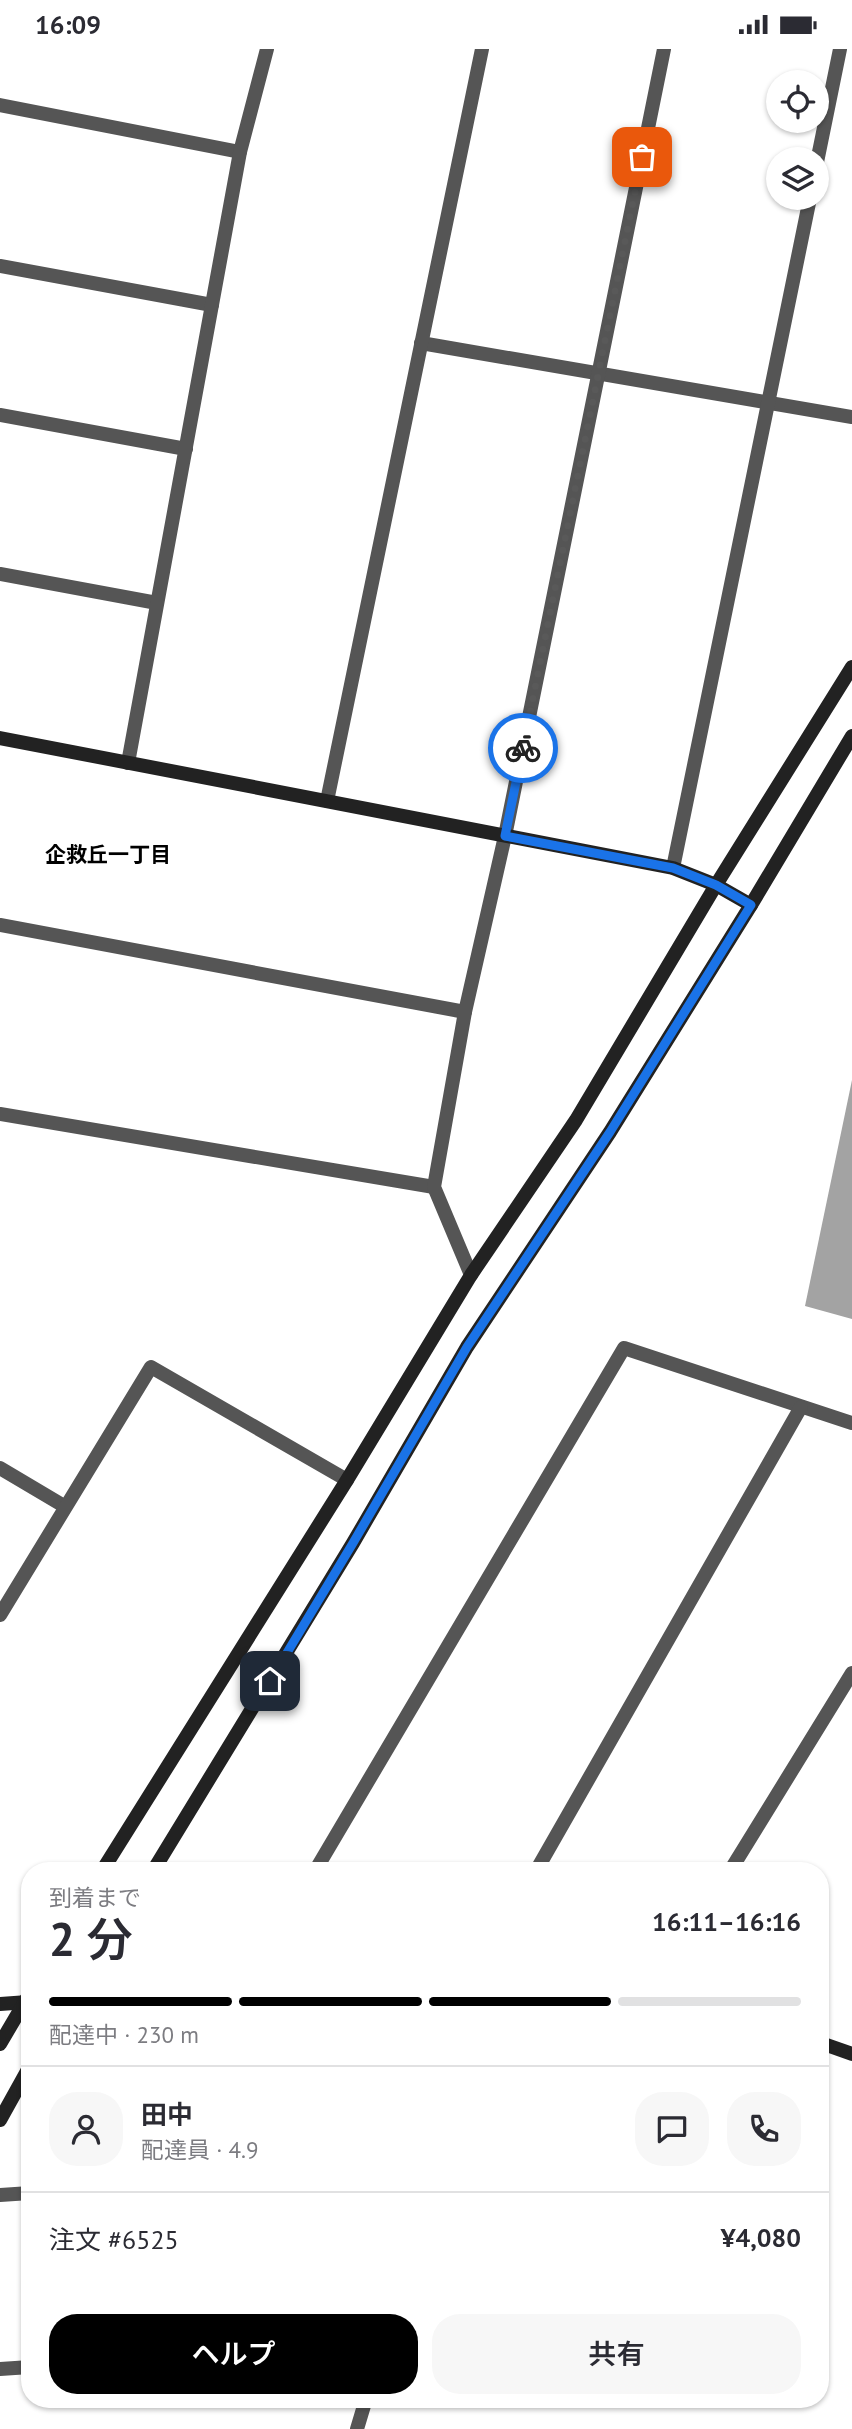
<!DOCTYPE html>
<html lang="ja">
<meta charset="utf-8">
<style>
body{margin:0;font-family:"PT Sans","Noto Sans JP",sans-serif;background:#f7f7f7;color:#2b2b33;height:100vh;display:flex;flex-direction:column;font-size:26px;white-space:nowrap}
*{box-sizing:border-box;margin:0}
p{font-size:23px;color:#7c7c81}
.icon{flex:none;width:38px;height:38px;fill:none;stroke:currentColor;stroke-width:2;stroke-linecap:round;stroke-linejoin:round}
.map{position:relative;flex:1;overflow:hidden}
.details{position:absolute;left:21px;top:1813px;width:808px;height:546px;display:flex;flex-direction:column;background:#fff;border-radius:28px;box-shadow:0 2px 5px #0004}
.details>*{flex:none}
.fabs{position:absolute;left:766px;top:21px;display:grid;gap:14px}
.fabs a{display:grid;place-items:center;width:63px;height:63px;border-radius:50%;background:#fff;box-shadow:0 2px 5px #0004;font-size:35px}
.pin{position:absolute;display:grid;place-items:center;width:60px;height:60px;color:#fff;margin:-30px;border-radius:14px;box-shadow:0 4px 10px #0006}
.courier{position:absolute;display:grid;place-items:center;width:70px;height:70px;margin:-35px;border:5px solid #1a73e8;border-radius:50%;background:#fff;color:#222;box-shadow:0 2px 9px #0007}
.overview em{font-style:normal;font-weight:600}
.overview div{display:flex;flex-direction:column-reverse}
.overview{display:flex;align-items:center;justify-content:space-between;height:119px;padding:0 28px}
h1{font-size:46px;font-weight:600;line-height:52px}
.bar{display:grid;grid-template-columns:repeat(4,1fr);gap:10px 7px;align-content:center;height:84px;padding:0 28px}
.bar i{height:9px;border-radius:5px;background:#e1e1e2}
.bar .current{background:#000}
.bar p{grid-column:span 4}
.line{display:flex;align-items:center;gap:18px;padding:0 28px;border-top:2px solid #e1e1e2}
.line div{flex:1}
.round{display:grid;place-items:center;flex:none;width:74px;height:74px;border-radius:28px;background:#f7f7f7}
.cta{display:flex;gap:14px;margin-top:auto;padding:14px 28px}
.cta a{flex:1;height:80px;border-radius:28px;background:#000;color:#fff;font-size:28px;font-weight:600;line-height:80px;text-align:center}
.cta a+a{background:#f7f7f7;color:#2b2b33}
.status{display:flex;justify-content:space-between;align-items:center;height:49px;padding:0 35px;background:#fff;direction:ltr}
.status svg{height:19px;fill:currentColor}
.map>svg:first-child{display:block}
.water{fill:#a3a3a3}
.lines{fill:none;stroke-linecap:round;stroke-linejoin:round}
.street{stroke:#555;stroke-width:14}
.secondary{stroke:#222;stroke-width:14}
.done{stroke:#595959;stroke-width:7;stroke-dasharray:0 12.6}
.route{stroke:#1a73e8;stroke-width:9}
.labels{text-anchor:middle;dominant-baseline:central;stroke-width:5;stroke-linejoin:round;paint-order:stroke}
.neighbourhood-label{font-size:21px;font-weight:bold;fill:#000;stroke:#fff}
</style>
<div class="status"><b>16:09</b><svg viewBox="0 0 49 12"><path d="M0 12V9h3v3zM5 12V6h3v6zM10 12V3h3v9zM15 12V0h3v12zM26 1h20v11H26zM47 4h2v5h-2z"/></svg></div>
<div class="map">
<svg width="852" height="2380" viewBox="0 0 852 2380">
<rect width="100%" height="100%" fill="#fff"/>
<!-- water -->
<path class="water" d="M 852,1031 L 852,1270 L 805,1257 Z"/>
<g class="lines">
<!-- street -->
<g class="street">
<path d="M 0,56 L 240,103"/>
<path d="M 817,113 L 840,0"/>
<path d="M 0,217 L 212,256"/>
<path d="M 421,294 L 852,368"/>
<path d="M 0,366 L 186,400"/>
<path d="M 0,525 L 157,554"/>
<path d="M 128,714 L 240,103 L 267,0"/>
<path d="M 327,752 L 482,0"/>
<path d="M 673,819 L 810,149"/>
<path d="M 0,876 L 465,963"/>
<path d="M 0,1065 L 434,1138"/>
<path d="M 471,1226 L 434,1138 L 465,963 L 505,787 L 664,0"/>
<path d="M 0,1419 L 64,1457"/>
<path d="M 0,1566 L 151,1318 L 347,1431"/>
<path d="M 315,1822 L 624,1299 L 852,1374"/>
<path d="M 536,1822 L 801,1358"/>
<path d="M 730,1822 L 852,1624"/>
<path d="M 0,2146 L 30,2144"/>
<path d="M 0,2320 L 30,2318"/>
<path d="M 357,2380 L 366,2350"/>
</g>
<!-- secondary -->
<g class="secondary">
<path d="M 0,689 L 673,819 L 716,836 L 751,856"/>
<path d="M 102,1822 L 347,1431 L 471,1226 L 576,1071 L 716,836 L 852,618"/>
<path d="M 153,1822 L 353,1494 L 467,1298 L 610,1083 L 751,856 L 852,687"/>
<path d="M 0,1955 L 28,1953"/>
<path d="M 821,1994 L 852,2005"/>
<path d="M 0,1995 L 30,1944"/>
<path d="M 0,2071 L 30,2017"/>
</g>
</g>
<g class="lines">
<!-- done -->
<path class="done" d="M 523,699 L 642,108"/>
<!-- route -->
<path class="route" d="M 270,1632 L 353,1494 L 467,1298 L 610,1083 L 751,856 L 716,836 L 673,819 L 505,787 L 523,699"/>
</g>
<g class="labels">
<!-- neighbourhood labels -->
<g class="neighbourhood-label">
<text x="108" y="805">企救丘一丁目</text>
</g>
</g>
</svg>
<div class="fabs">
<a><svg class="icon" aria-label="locate" viewBox="0 0 24 24"><circle cx="12" cy="12" r="6"/><path d="M12 2v4M12 18v4M2 12h4M18 12h4"/></svg></a>
<a><svg class="icon" aria-label="layers" viewBox="0 0 24 24"><path d="M12 4l9 5-9 5-9-5zM3 14l9 5 9-5"/></svg></a>
</div>
<div class="pin" style="left:642px;top:108px;background:#ea580c"><svg class="icon" aria-label="bag" viewBox="0 0 24 24"><path d="M5 8h14l-1 12H6zM9 8a3 3 0 0 1 6 0"/></svg></div>
<div class="pin" style="left:270px;top:1632px;background:#1f2937"><svg class="icon" aria-label="home" viewBox="0 0 24 24"><path d="M3 11l9-7 9 7M6 9v11h12V9"/></svg></div>
<div class="courier" style="left:523px;top:699px"><svg class="icon" aria-label="bike" viewBox="0 0 24 24"><circle cx="6" cy="16" r="4"/><circle cx="18" cy="16" r="4"/><path d="M6 16l4-8h5l3 8M10 8l3 8H6M13 5h3"/></svg></div>
<section class="details">
<div class="overview"><div><h1>2 分</h1><p>到着まで</p></div><em>16:11–16:16</em></div>
<div class="bar"><i class="current"></i><i class="current"></i><i class="current"></i><i></i><p>配達中 · 230 m</p></div>
<div class="line" style="height:126px"><a class="round"><svg class="icon" aria-label="person" viewBox="0 0 24 24"><circle cx="12" cy="8" r="4"/><path d="M4 21q1-7 8-7t8 7"/></svg></a><div><b>田中</b><p>配達員 · 4.9</p></div><a class="round"><svg class="icon" aria-label="chat" viewBox="0 0 24 24"><path d="M4 5h16v11H9l-5 4z"/></svg></a><a class="round"><svg class="icon" aria-label="phone" viewBox="0 0 24 24"><path d="M5 4h4l2 5-3 2q2 4 5 5l2-3 5 2v4C11 20 4 13 5 4z"/></svg></a></div>
<div class="line" style="height:91px"><div>注文 #6525</div><b>¥4,080</b></div>
<div class="cta"><a>ヘルプ</a><a>共有</a></div>
</section>
</div>
